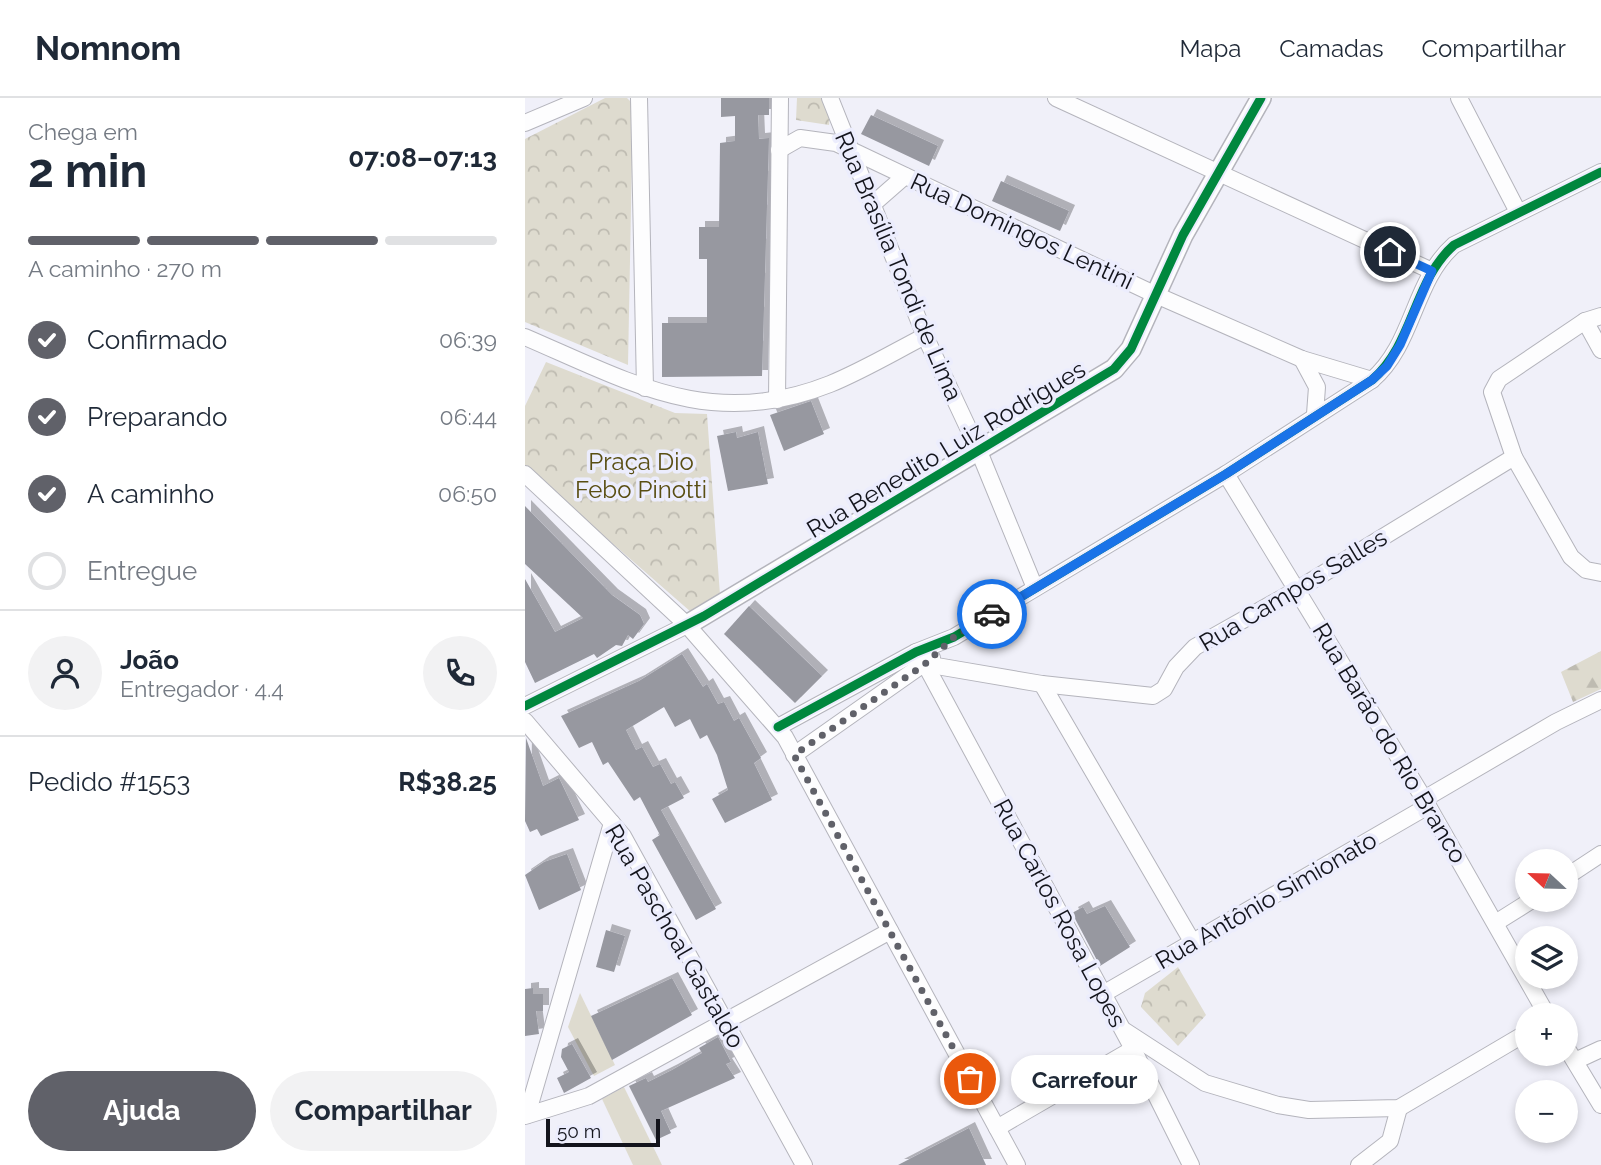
<!DOCTYPE html>
<html lang="pt">
<meta charset="utf-8">
<style>
body{margin:0;font-family:Raleway,sans-serif;background:#f2f2f3;color:#1f2937;height:100vh;display:flex;flex-direction:column;font-size:26px;white-space:nowrap}
*{box-sizing:border-box;margin:0}
p{font-size:23px;color:#747a83}
.icon{flex:none;width:38px;height:38px;fill:none;stroke:currentColor;stroke-width:2;stroke-linecap:round;stroke-linejoin:round}
.map{position:relative;flex:1;overflow:hidden}
.panel{display:flex;flex-direction:column;background:#fff;width:525px}
.panel>*{flex:none}
.needle{width:46px;rotate:292deg}
.fabs{position:absolute;left:990px;top:751px;display:grid;gap:14px}
.fabs a{display:grid;place-items:center;width:63px;height:63px;border-radius:50%;background:#fff;box-shadow:0 4px 10px #0003;font-size:35px}
.scale{position:absolute;left:21px;bottom:18px;width:114px;box-sizing:border-box;padding-left:7px;border:4px solid #13141c;border-top:0;font-size:19px;line-height:24px;white-space:nowrap;color:#13141c;-webkit-text-stroke:5px #ecedfd;paint-order:stroke}
.pin{position:absolute;display:grid;place-items:center;width:60px;height:60px;color:#fff;margin:-30px;border:4px solid #fff;border-radius:50%;box-shadow:0 2px 7px #0007}
.courier{position:absolute;display:grid;place-items:center;width:70px;height:70px;margin:-35px;border:5px solid #1a73e8;border-radius:50%;background:#fff;color:#222;box-shadow:0 2px 9px #0007}
.bubble{position:absolute;height:49px;border-radius:24px;background:#fff;box-shadow:0 4px 10px #0003;font-size:23px;font-weight:700;line-height:49px;text-align:center}
.summary em{font-style:normal;font-weight:700}
.summary div{display:flex;flex-direction:column-reverse}
.summary{display:flex;align-items:center;justify-content:space-between;height:119px;padding:0 28px}
h1{font-size:46px;font-weight:700;line-height:52px}
.bar{display:grid;grid-template-columns:repeat(4,1fr);gap:10px 7px;align-content:center;height:84px;padding:0 28px}
.bar i{height:9px;border-radius:5px;background:#e0e1e3}
.bar .selected{background:#606169}
.bar p{grid-column:span 4}
.line{display:flex;align-items:center;gap:18px;padding:0 28px;border-top:2px solid #e0e1e3}
.line div{flex:1}
.round{display:grid;place-items:center;flex:none;width:74px;height:74px;border-radius:37px;background:#f2f2f3}
ol{padding:0 28px;list-style:none}
li{display:flex;align-items:center;gap:21px;height:77px}
li p{margin-inline-start:auto}
li .icon{padding:7px;border-radius:50%;background:#606169;color:#fff;stroke-width:4}
li:last-child{color:#747a83}
li i{width:38px;height:38px;border:4px solid #e0e1e3;border-radius:50%}
.primary-button{display:flex;gap:14px;margin-top:auto;padding:14px 28px}
.primary-button a{flex:1;height:80px;border-radius:42px;background:#606169;color:#fff;font-size:28px;font-weight:700;line-height:80px;text-align:center}
.primary-button a+a{background:#f2f2f3;color:#1f2937}
header{display:flex;align-items:center;gap:42px;box-sizing:border-box;height:98px;padding:0 35px;background:#fff;border-bottom:2px solid #e0e1e3}
header strong{font-size:33px}
nav{display:flex;gap:38px;margin-inline-start:auto;font-size:24px}
main{display:flex;flex:1;min-height:0}
.map>svg:first-child{display:block}
.grass{fill:#dedbcf}
.forest{fill:url(#forest-firs)}
.park{fill:url(#park-crowns)}
.building{fill:#9798a0;filter:url(#shadow)}
.lines{fill:none;stroke-linecap:round;stroke-linejoin:round}
.minor-casing{stroke:#b4b4bc;stroke-width:18}
.tertiary-casing{stroke:#b4b4bc;stroke-width:22}
.minor{stroke:#fdfdfe;stroke-width:16}
.tertiary{stroke:#fdfdfe;stroke-width:19}
.cycleway-casing{stroke:#ecedfd;stroke-width:13}
.cycleway{stroke:#00873e;stroke-width:9}
.done{stroke:#606169;stroke-width:7;stroke-dasharray:0 12.6}
.route{stroke:#1a73e8;stroke-width:9}
.labels{text-anchor:middle;dominant-baseline:central;stroke-width:7;stroke-linejoin:round;paint-order:stroke}
.street-label{font-size:24px;fill:#13141c;stroke:#ecedfd}
.park-label{font-size:24px;fill:#594e12;stroke:#ecedfd}
</style>
<header>
<strong>Nomnom</strong>
<nav><a>Mapa</a><a>Camadas</a><a>Compartilhar</a></nav>
</header>
<main>
<section class="panel">
<div class="summary"><div><h1>2 min</h1><p>Chega em</p></div><em>07:08–07:13</em></div>
<div class="bar"><i class="selected"></i><i class="selected"></i><i class="selected"></i><i></i><p>A caminho · 270 m</p></div>
<ol>
<li><svg class="icon" aria-label="check" viewBox="0 0 24 24"><path d="M5 12l5 5 9-10"/></svg>Confirmado<p>06:39</p></li>
<li><svg class="icon" aria-label="check" viewBox="0 0 24 24"><path d="M5 12l5 5 9-10"/></svg>Preparando<p>06:44</p></li>
<li><svg class="icon" aria-label="check" viewBox="0 0 24 24"><path d="M5 12l5 5 9-10"/></svg>A caminho<p>06:50</p></li>
<li><i></i>Entregue</li>
</ol>
<div class="line" style="height:126px"><a class="round"><svg class="icon" aria-label="person" viewBox="0 0 24 24"><circle cx="12" cy="8" r="4"/><path d="M4 21q1-7 8-7t8 7"/></svg></a><div><b>João</b><p>Entregador · 4.4</p></div><a class="round"><svg class="icon" aria-label="phone" viewBox="0 0 24 24"><path d="M5 4h4l2 5-3 2q2 4 5 5l2-3 5 2v4C11 20 4 13 5 4z"/></svg></a></div>
<div class="line" style="height:91px"><div>Pedido #1553</div><b>R$38.25</b></div>
<div class="primary-button"><a>Ajuda</a><a>Compartilhar</a></div>
</section>
<div class="map">
<svg width="1076" height="1067" viewBox="0 0 1076 1067">
<defs>
<pattern id="forest-firs" width="22" height="20" patternUnits="userSpaceOnUse" patternTransform="scale(1.75)"><rect width="22" height="20" fill="#dedbcf"/><path d="M5 1l3.5 6h-7zM16 11l3.5 6h-7z" fill="#bebbb1"/></pattern>
<pattern id="park-crowns" width="20" height="18" patternUnits="userSpaceOnUse" patternTransform="scale(1.75)"><rect width="20" height="18" fill="#dedbcf"/><path d="M2 6a3 3 0 1 1 6 0M12 15a3 3 0 1 1 6 0" fill="none" stroke="#bebbb1"/></pattern>
<filter id="shadow"><feDropShadow dx="6" dy="-6" stdDeviation="0" flood-color="#0004"/></filter>
</defs>
<rect width="100%" height="100%" fill="#f0f0f9"/>
<!-- grass -->
<g class="grass">
<path d="M 55,895 L 90,967 L 69,978 L 43,929 Z"/>
<path d="M 99,989 L 137,1067 L 108,1067 L 77,1001 Z"/>
</g>
<!-- forest -->
<path class="forest" d="M 1076,553 L 1076,591 L 1048,604 L 1036,574 Z"/>
<!-- park -->
<g class="park">
<path d="M 80,0 L 102,0 L 108,6 L 103,267 L 0,224 L 0,41 Z"/>
<path d="M 272,0 L 298,0 L 305,18 L 304,27 L 271,22 Z"/>
<path d="M 21,264 L 150,315 L 182,316 L 195,497 L 166,514 L 0,369 L 0,308 Z"/>
<path d="M 653,869 L 681,917 L 653,948 L 616,909 L 620,895 Z"/>
</g>
<!-- building -->
<g class="building">
<path d="M 196,0 L 244,0 L 244,17 L 233,17 L 234,41 L 244,40 L 237,278 L 137,279 L 137,225 L 182,225 L 182,161 L 174,161 L 174,129 L 194,129 L 195,45 L 210,43 L 210,18 L 196,19 Z"/>
<path d="M 346,17 L 413,48 L 404,68 L 336,36 Z"/>
<path d="M 476,83 L 544,113 L 535,133 L 467,103 Z"/>
<path d="M 286,303 L 299,336 L 259,353 L 245,317 Z"/>
<path d="M 211,334 L 212,340 L 233,334 L 243,386 L 203,393 L 192,338 Z"/>
<path d="M 0,408 L 87,497 L 115,517 L 119,526 L 108,541 L 103,537 L 97,548 L 91,547 L 72,560 L 69,556 L 10,585 L 0,564 L 0,481 L 30,534 L 58,520 L 0,466 Z"/>
<path d="M 224,508 L 297,578 L 270,605 L 199,536 Z"/>
<path d="M 157,556 L 178,589 L 182,586 L 193,606 L 199,604 L 209,623 L 214,620 L 236,660 L 229,665 L 247,702 L 200,725 L 187,701 L 203,692 L 192,657 L 182,637 L 175,641 L 165,621 L 150,629 L 139,609 L 101,632 L 111,652 L 117,649 L 128,669 L 135,666 L 146,686 L 150,684 L 159,700 L 136,712 L 191,811 L 171,822 L 127,742 L 135,737 L 115,699 L 109,703 L 83,664 L 78,667 L 67,644 L 54,650 L 36,618 L 114,583 Z"/>
<path d="M 1,640 L 18,688 L 34,680 L 54,722 L 16,738 L 12,731 L 5,734 L 0,723 Z"/>
<path d="M 42,756 L 56,792 L 14,812 L 0,777 L 19,764 Z"/>
<path d="M 580,808 L 605,849 L 575,868 L 547,815 L 558,809 L 562,816 Z"/>
<path d="M 81,832 L 100,838 L 89,874 L 71,869 Z"/>
<path d="M 147,880 L 167,917 L 87,962 L 66,918 Z"/>
<path d="M 8,890 L 8,896 L 18,896 L 18,913 L 11,913 L 14,936 L 0,938 L 0,891 Z"/>
<path d="M 193,939 L 206,964 L 201,966 L 210,980 L 136,1013 L 146,1035 L 131,1042 L 104,988 L 121,980 L 123,984 L 147,972 L 177,955 L 174,950 Z"/>
<path d="M 47,946 L 66,980 L 39,995 L 32,980 L 44,974 L 36,959 L 37,951 Z"/>
<path d="M 444,1030 L 461,1067 L 373,1067 Z"/>
</g>
<g class="lines">
<defs>
<g id="minor">
<path d="M 114,0 L 120,290"/>
<path d="M 305,0 L 400,238 L 453,351 L 510,490"/>
<path d="M 531,0 L 907,173"/>
<path d="M 934,0 L 993,114"/>
<path d="M 0,25 L 59,0"/>
<path d="M 254,52 L 275,40 L 311,45 L 631,197 L 777,261 L 847,282"/>
<path d="M 348,106 L 380,78"/>
<path d="M 1076,218 L 1060,223 L 974,281 L 967,294 L 989,359 L 1046,459 L 1061,472 L 1076,475"/>
<path d="M 1060,223 L 1076,252"/>
<path d="M 0,239 C 107,285 187,333 305,286 C 337,273 369,254 400,238"/>
<path d="M 777,261 L 792,289 L 790,316"/>
<path d="M 252,302 L 255,0"/>
<path d="M 0,376 L 162,527 L 260,639 L 492,1067"/>
<path d="M 701,376 L 899,701 L 1022,917"/>
<path d="M 391,554 L 400,566 L 517,586 L 628,598 L 639,591 L 651,569 L 670,549 L 773,491 L 989,359"/>
<path d="M 400,566 L 608,951 L 666,1067"/>
<path d="M 517,586 L 668,845"/>
<path d="M 0,608 L 162,527"/>
<path d="M 0,623 L 98,738 L 279,1067"/>
<path d="M 253,629 L 391,554 L 429,539 L 701,376 L 847,282 C 889,246 888,183 929,147 L 1076,74"/>
<path d="M 269,657 L 407,560"/>
<path d="M 899,701 L 1031,624 L 1076,602"/>
<path d="M 1041,779 L 1076,756"/>
<path d="M 972,824 L 1007,802"/>
<path d="M 578,896 L 903,708"/>
<path d="M 600,933 L 680,985 L 753,1007 L 784,1012 L 874,1010 L 1003,934"/>
<path d="M 1041,949 L 1076,1007"/>
<path d="M 1050,963 L 1076,951"/>
<path d="M 2,1017 L 87,725"/>
<path d="M 0,1018 L 64,998 L 365,833"/>
<path d="M 472,1030 L 608,951"/>
<path d="M 834,1067 L 865,1043 L 874,1010"/>
</g>
<path id="tertiary" d="M 162,527 L 589,271 L 606,251 L 658,137 L 736,0"/>
</defs>
<!-- minor casing -->
<use href="#minor" class="minor-casing"/>
<!-- tertiary casing -->
<use href="#tertiary" class="tertiary-casing"/>
<!-- minor -->
<use href="#minor" class="minor"/>
<!-- tertiary -->
<use href="#tertiary" class="tertiary"/>
<defs>
<g id="cycleway">
<path d="M 0,608 L 179,518 L 589,271 L 606,251 L 658,137 L 736,0"/>
<path d="M 253,629 L 391,554 L 429,539 L 701,376 L 847,282 C 889,246 888,183 929,147 L 1076,74"/>
</g>
</defs>
<!-- cycleway casing -->
<use href="#cycleway" class="cycleway-casing"/>
<!-- cycleway -->
<use href="#cycleway" class="cycleway"/>
</g>
<g class="lines">
<!-- done -->
<path class="done" d="M 445,981 L 269,657 L 400,566 L 429,539 L 467,516"/>
<!-- route -->
<path class="route" d="M 467,516 L 701,376 L 847,282 L 862,268 L 875,247 L 907,173 L 865,154"/>
</g>
<g class="labels">
<!-- street labels -->
<g class="street-label">
<text transform="translate(497 133) rotate(25)">Rua Domingos Lentini</text>
<text transform="translate(374 168) rotate(67)">Rua Brasília Tondi de Lima</text>
<text transform="translate(421 351) rotate(-31)">Rua Benedito Luiz Rodrigues</text>
<text transform="translate(768 492) rotate(-31)">Rua Campos Salles</text>
<text transform="translate(865 645) rotate(59)">Rua Barão do Rio Branco</text>
<text transform="translate(741 802) rotate(-30)">Rua Antônio Simionato</text>
<text transform="translate(535 815) rotate(62)">Rua Carlos Rosa Lopes</text>
<text transform="translate(150 838) rotate(60)">Rua Paschoal Gastaldo</text>
</g>
<!-- park labels -->
<g class="park-label">
<text x="116" y="363">Praça Dio<tspan x="116" dy="28">Febo Pinotti</tspan></text>
</g>
</g>
</svg>
<div class="fabs">
<a><svg class="needle" viewBox="-14 -14 28 28"><path d="M0-13l5 13h-10z" fill="#e53935"/><path d="M0 13l5-13h-10z" fill="#747a83"/></svg></a>
<a><svg class="icon" aria-label="layers" viewBox="0 0 24 24"><path d="M12 4l9 5-9 5-9-5zM3 14l9 5 9-5"/></svg></a>
<a>+</a>
<a>−</a>
</div>
<div class="scale">50 m</div>
<div class="pin" style="left:445px;top:981px;background:#ea580c"><svg class="icon" aria-label="bag" viewBox="0 0 24 24"><path d="M5 8h14l-1 12H6zM9 8a3 3 0 0 1 6 0"/></svg></div>
<div class="pin" style="left:865px;top:154px;background:#1f2937"><svg class="icon" aria-label="home" viewBox="0 0 24 24"><path d="M3 11l9-7 9 7M6 9v11h12V9"/></svg></div>
<div class="courier" style="left:467px;top:516px"><svg class="icon" aria-label="car" viewBox="0 0 24 24"><path d="M5 17H2v-5l4-1 3-4h7l3 4 3 1v5h-3M9 17h6M6 11h13"/><circle cx="7" cy="17" r="2"/><circle cx="17" cy="17" r="2"/></svg></div>
<div class="bubble" style="left:486px;top:957px;width:147px">Carrefour</div>
</div>
</main>
